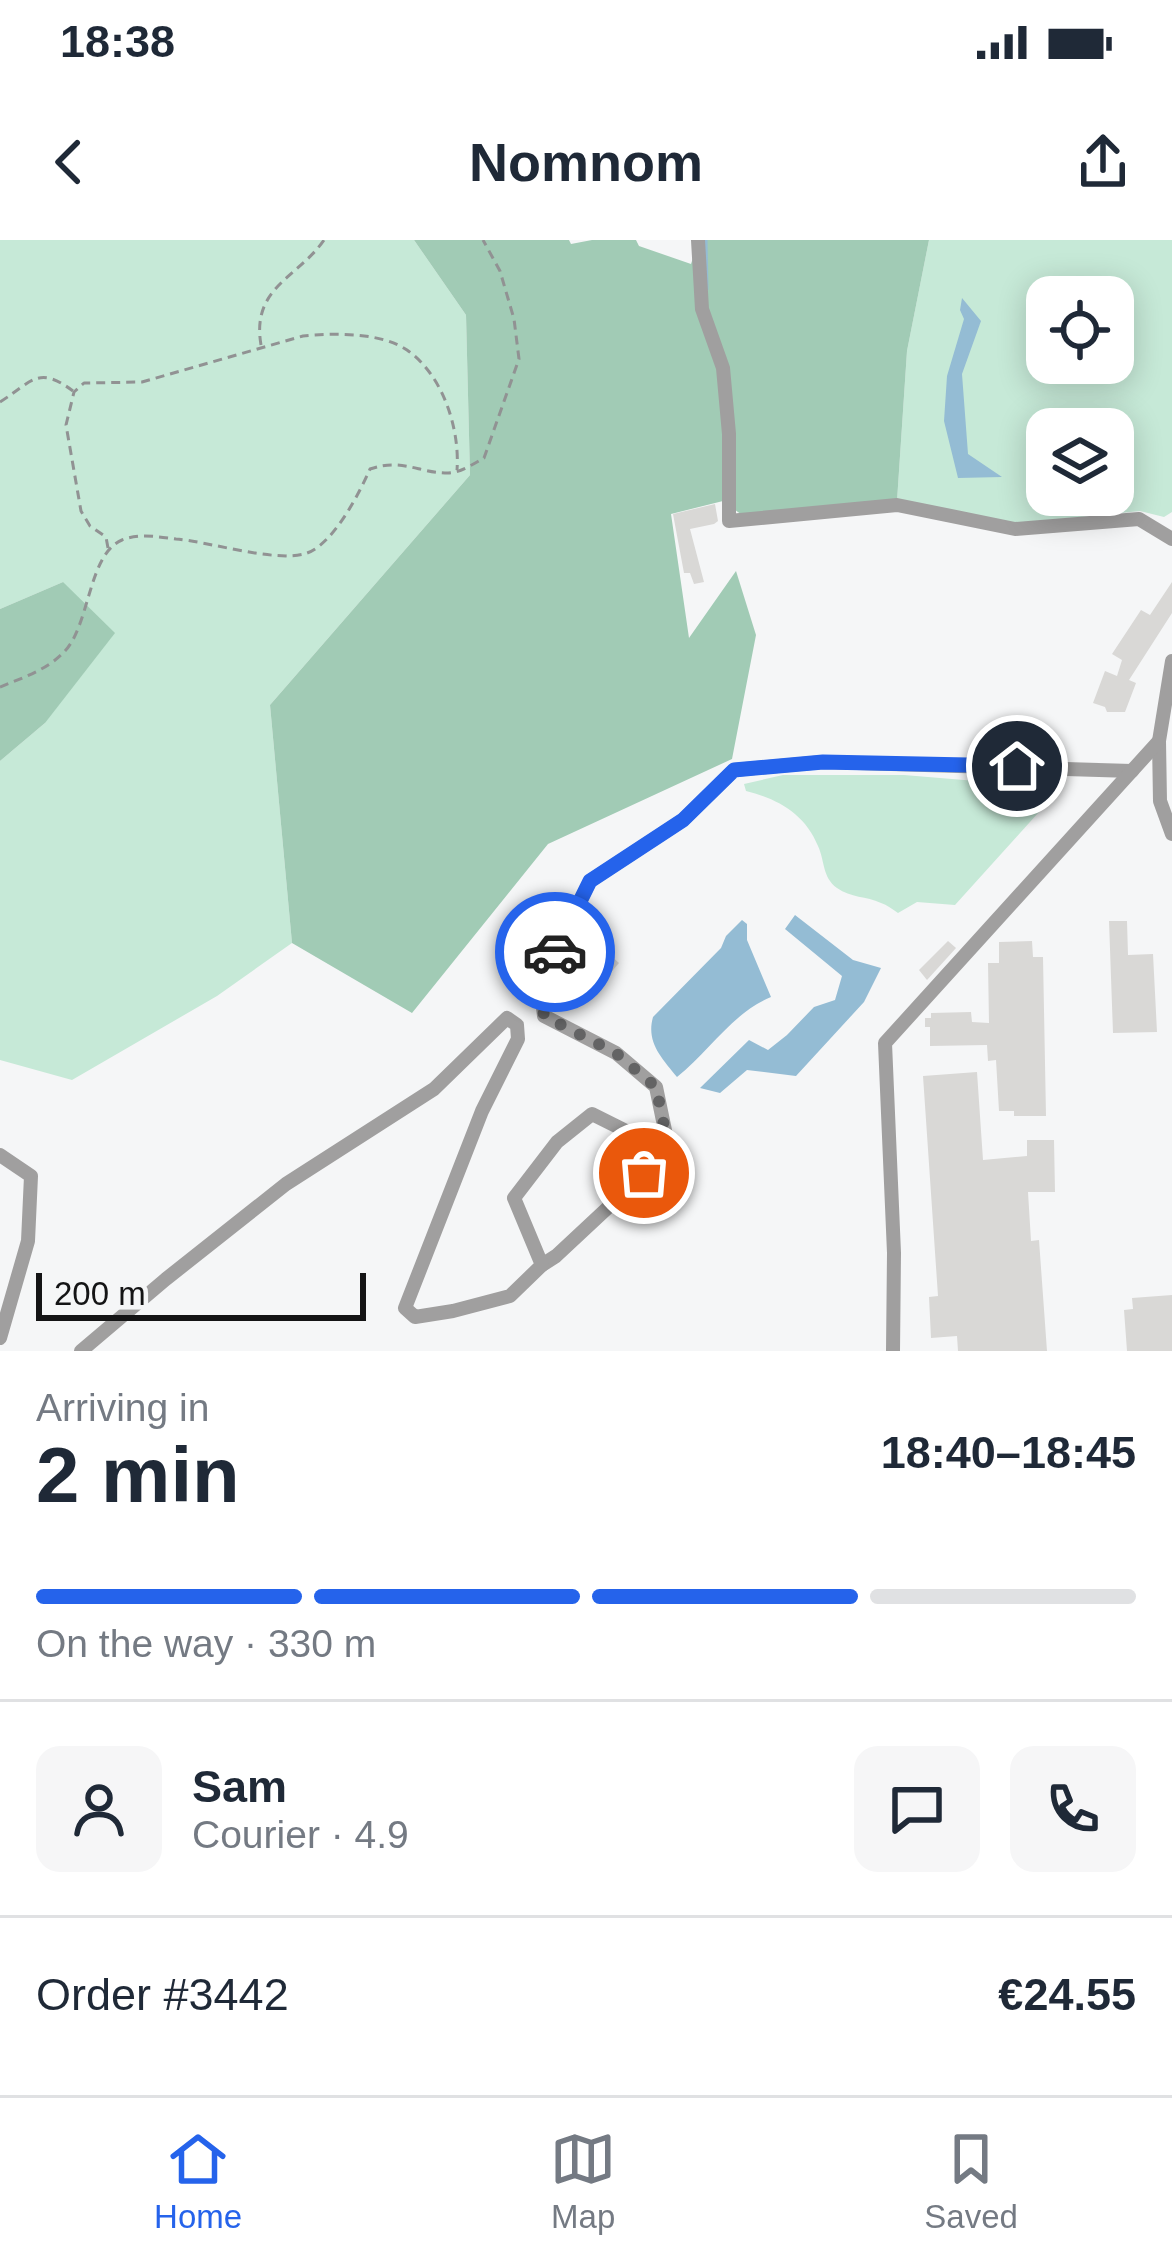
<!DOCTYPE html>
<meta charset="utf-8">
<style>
body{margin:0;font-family:Helvetica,sans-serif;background:#f6f6f7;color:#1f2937;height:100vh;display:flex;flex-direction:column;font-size:45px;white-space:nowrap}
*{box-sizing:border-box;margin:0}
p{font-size:39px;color:#747a83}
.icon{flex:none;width:66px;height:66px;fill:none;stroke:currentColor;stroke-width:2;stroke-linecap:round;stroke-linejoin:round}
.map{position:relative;height:1111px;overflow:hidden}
.details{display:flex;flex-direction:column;background:#fff;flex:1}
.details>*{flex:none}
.buttons{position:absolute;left:1026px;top:36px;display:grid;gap:24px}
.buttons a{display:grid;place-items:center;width:108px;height:108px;border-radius:24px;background:#fff;box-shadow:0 6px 30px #0003;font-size:60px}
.scale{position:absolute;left:36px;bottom:30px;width:330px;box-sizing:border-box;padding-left:12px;border:6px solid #141415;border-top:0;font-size:33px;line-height:42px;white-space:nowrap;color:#141415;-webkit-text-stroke:9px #f5f6f7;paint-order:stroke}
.pin{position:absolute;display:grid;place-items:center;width:102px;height:102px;color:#fff;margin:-51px;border:6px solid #fff;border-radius:50%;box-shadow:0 3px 12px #0007}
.courier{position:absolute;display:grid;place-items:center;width:120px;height:120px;margin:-60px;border:9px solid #2563eb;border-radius:50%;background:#fff;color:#222;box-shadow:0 3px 15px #0007}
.head em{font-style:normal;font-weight:700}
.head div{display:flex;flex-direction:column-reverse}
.head{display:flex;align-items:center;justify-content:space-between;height:204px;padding:0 36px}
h1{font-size:78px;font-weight:700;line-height:90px}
.bar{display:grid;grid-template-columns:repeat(4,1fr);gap:18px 12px;align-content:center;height:144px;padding:0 36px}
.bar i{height:15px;border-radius:9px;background:#e0e1e3}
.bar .selected{background:#2563eb}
.bar p{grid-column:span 4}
.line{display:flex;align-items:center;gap:30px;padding:0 36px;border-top:3px solid #e0e1e3}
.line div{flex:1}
.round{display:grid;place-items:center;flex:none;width:126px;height:126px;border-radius:24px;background:#f6f6f7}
.status{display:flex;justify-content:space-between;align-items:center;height:84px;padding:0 60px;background:#fff;direction:ltr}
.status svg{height:33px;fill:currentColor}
header{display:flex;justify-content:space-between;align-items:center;height:156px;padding:0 36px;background:#fff;font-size:54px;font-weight:700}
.tab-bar{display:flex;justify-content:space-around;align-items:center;height:168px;border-top:3px solid #e0e1e3;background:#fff;font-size:33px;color:#747a83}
.tab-bar a{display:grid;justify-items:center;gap:6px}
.tab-bar .selected{color:#2563eb}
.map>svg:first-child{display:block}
.green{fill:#c6e9d7;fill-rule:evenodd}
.forest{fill:#a1cbb5}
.water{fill:#94bcd4}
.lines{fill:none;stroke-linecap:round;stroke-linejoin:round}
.stream{stroke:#94bcd4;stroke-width:3}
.building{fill:#d9d8d6}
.path{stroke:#919293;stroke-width:3;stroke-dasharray:9 6;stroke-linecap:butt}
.minor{stroke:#a09f9f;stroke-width:14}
.done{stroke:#636364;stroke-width:12;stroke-dasharray:0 21.6}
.route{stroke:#2563eb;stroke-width:15}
</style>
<div class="status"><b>18:38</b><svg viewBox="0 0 49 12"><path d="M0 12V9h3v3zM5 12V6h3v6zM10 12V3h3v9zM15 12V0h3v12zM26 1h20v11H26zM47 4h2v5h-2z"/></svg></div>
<header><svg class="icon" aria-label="back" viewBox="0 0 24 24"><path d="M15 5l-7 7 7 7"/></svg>Nomnom<svg class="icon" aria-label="share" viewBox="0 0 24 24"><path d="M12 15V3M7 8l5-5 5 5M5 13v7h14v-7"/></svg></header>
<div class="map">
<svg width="1172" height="1111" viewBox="0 0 1172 1111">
<rect width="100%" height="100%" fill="#f5f6f7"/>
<!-- green -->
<g class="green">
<path d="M 0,0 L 414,0 L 466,75 L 470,235 L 270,465 L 292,703 L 217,756 L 72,840 L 0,820 L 0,521 L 45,483 L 63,342 L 0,369 Z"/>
<path d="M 929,0 L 1172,0 L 1172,272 L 1164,277 L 1140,271 L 1014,284 L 897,261 L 907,111 ZM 1047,57 L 1113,57 L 1113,123 L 1047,123 ZM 1047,189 L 1113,189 L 1113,255 L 1047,255 Z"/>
<path d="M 783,535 L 904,535 L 988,542 L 1048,562 L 955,665 L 917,662 L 898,673 C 892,669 887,665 881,663 C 866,656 851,658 837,648 C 822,637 825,621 818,606 C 805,574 778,559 746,551 L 744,544 Z"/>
</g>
<!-- forest -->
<g class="forest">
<path d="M 414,0 L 569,0 L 571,4 L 592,0 L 636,0 L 639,6 L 691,24 L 699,0 L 929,0 L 907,111 L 897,261 L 742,275 L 723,261 L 671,274 L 689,398 L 736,331 L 756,395 L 732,519 L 548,604 L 412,773 L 292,703 L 270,465 L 470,235 L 466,75 Z"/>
<path d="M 63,342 L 115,393 L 45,483 L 0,521 L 0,369 Z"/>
</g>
<!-- water -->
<g class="water">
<path d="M 962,58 L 981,81 L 962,134 L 968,214 L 1002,237 L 958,238 L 944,181 L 947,136 L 964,79 L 960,70 Z"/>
<path d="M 795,675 L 853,720 L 881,728 L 864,762 L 796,836 L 747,830 L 720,853 L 700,848 L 749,800 L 768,810 L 787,795 L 814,767 L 835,760 L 842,736 L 785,689 Z"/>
<path d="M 742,680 L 747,684 L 747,700 L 771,757 C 732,773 709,812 677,837 C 661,817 646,802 653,777 L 721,708 L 726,696 Z"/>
</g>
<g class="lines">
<!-- stream -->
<path class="stream" d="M 706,0 L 707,49"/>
</g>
<!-- building -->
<g class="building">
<path d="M 715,264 L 718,281 L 714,284 L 690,289 L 704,342 L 694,344 L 690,333 L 684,333 L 673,274 Z"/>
<path d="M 1172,342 L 1172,373 L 1129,440 L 1136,443 L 1125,472 L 1107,472 L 1105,467 L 1093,463 L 1105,431 L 1117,436 L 1122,420 L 1112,414 L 1141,370 L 1150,375 Z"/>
<path d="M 1109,681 L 1127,681 L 1128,715 L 1153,714 L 1157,792 L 1113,793 Z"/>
<path d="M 948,701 L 956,708 L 927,740 L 919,730 Z"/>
<path d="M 1032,701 L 1033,717 L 1043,717 L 1046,876 L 1014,876 L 1014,871 L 999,871 L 996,820 L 988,821 L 987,805 L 930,806 L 930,787 L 925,787 L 925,778 L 931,778 L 931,773 L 971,772 L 972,782 L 989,783 L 988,723 L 999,723 L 999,702 Z"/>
<path d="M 600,706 L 619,723 L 587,760 L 568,744 Z"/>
<path d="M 977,832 L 983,920 L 1027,916 L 1027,900 L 1054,900 L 1055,952 L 1028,952 L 1031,1001 L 1039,1000 L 1047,1111 L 958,1111 L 957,1096 L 931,1098 L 929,1057 L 938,1056 L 923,836 Z"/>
<path d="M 1172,1055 L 1172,1111 L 1127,1111 L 1124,1070 L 1133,1069 L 1132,1058 Z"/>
</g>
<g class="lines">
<!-- path -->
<g class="path">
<path d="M 261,105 C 251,47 298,38 324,0"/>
<path d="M 0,162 C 33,141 38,125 73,151"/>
<path d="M 108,308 L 106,297 L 90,286 L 81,271 L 66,185 L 74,152 L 84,143 L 142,142 L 303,96 C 334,93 380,92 407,110 C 443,135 460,189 457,230"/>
<path d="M 0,447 C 22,438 47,430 64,412 C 90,386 88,314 122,300 C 139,293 159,297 176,299 C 211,302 272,322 304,314 C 332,307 359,254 370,229 C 403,218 418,233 448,233 C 460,233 473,224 484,218 L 519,119 L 514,79 L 500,31 L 483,0"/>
</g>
<!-- minor -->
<g class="minor">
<path d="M 698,0 L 702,69 L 723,128 L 729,194 L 729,281 L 897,265 L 1015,289 L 1139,279 L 1172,299"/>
<path d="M 1172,421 L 1159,501 L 1160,561 L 1172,594"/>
<path d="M 0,915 L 31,936 L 28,1001 L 0,1098"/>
<path d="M 542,1025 L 556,1016 L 645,933 L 667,900"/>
<path d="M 81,1111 L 166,1039 L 286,944 L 434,849 L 507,778 L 517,785 L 518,799 L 482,871 L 405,1068 L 415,1077 L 453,1071 L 510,1056 L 542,1025 L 514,958 L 557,902 L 592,874 L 644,900 L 667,900 L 656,847 L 616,813 L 544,776 L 540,743 L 590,641 L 683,580 L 734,530 L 823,522 L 1132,531"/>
<path d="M 893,1111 L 894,1013 L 885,803 L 1159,501"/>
</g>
</g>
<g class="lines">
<!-- done -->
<path class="done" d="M 555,712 L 540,743 L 544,776 L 616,813 L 656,847 L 667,900 L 644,933"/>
<!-- route -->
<path class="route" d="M 555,712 L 590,641 L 683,580 L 734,530 L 823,522 L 1017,526"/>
</g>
</svg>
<div class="buttons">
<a><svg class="icon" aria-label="locate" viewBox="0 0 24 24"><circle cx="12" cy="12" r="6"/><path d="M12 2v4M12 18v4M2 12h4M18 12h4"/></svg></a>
<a><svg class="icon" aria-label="layers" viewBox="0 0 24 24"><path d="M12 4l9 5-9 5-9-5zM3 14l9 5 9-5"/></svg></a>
</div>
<div class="scale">200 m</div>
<div class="pin" style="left:644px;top:933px;background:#ea580c"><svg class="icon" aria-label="bag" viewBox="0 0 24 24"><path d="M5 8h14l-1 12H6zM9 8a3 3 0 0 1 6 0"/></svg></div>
<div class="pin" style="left:1017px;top:526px;background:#1f2937"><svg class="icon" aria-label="home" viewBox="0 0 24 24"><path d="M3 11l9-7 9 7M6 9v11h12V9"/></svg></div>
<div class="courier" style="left:555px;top:712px"><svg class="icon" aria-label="car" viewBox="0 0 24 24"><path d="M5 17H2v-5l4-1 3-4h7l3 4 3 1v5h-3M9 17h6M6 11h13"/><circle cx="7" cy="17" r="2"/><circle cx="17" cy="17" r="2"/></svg></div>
</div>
<section class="details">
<div class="head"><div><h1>2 min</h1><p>Arriving in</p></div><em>18:40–18:45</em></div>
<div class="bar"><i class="selected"></i><i class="selected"></i><i class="selected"></i><i></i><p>On the way · 330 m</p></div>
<div class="line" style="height:216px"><a class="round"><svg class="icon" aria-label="person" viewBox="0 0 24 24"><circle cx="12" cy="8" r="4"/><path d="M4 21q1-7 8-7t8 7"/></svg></a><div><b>Sam</b><p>Courier · 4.9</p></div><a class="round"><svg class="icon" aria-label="chat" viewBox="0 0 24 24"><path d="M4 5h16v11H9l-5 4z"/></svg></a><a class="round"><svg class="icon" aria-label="phone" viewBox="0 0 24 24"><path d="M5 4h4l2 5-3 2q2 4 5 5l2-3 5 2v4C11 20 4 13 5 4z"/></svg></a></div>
<div class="line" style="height:156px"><div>Order #3442</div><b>€24.55</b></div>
</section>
<nav class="tab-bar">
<a class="selected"><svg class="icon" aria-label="home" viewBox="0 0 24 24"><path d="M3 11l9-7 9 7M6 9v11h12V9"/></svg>Home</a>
<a><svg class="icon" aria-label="map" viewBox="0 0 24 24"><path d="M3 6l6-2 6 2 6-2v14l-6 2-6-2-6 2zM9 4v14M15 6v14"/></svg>Map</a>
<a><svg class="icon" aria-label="saved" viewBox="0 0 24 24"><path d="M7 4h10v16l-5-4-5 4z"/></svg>Saved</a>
</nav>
